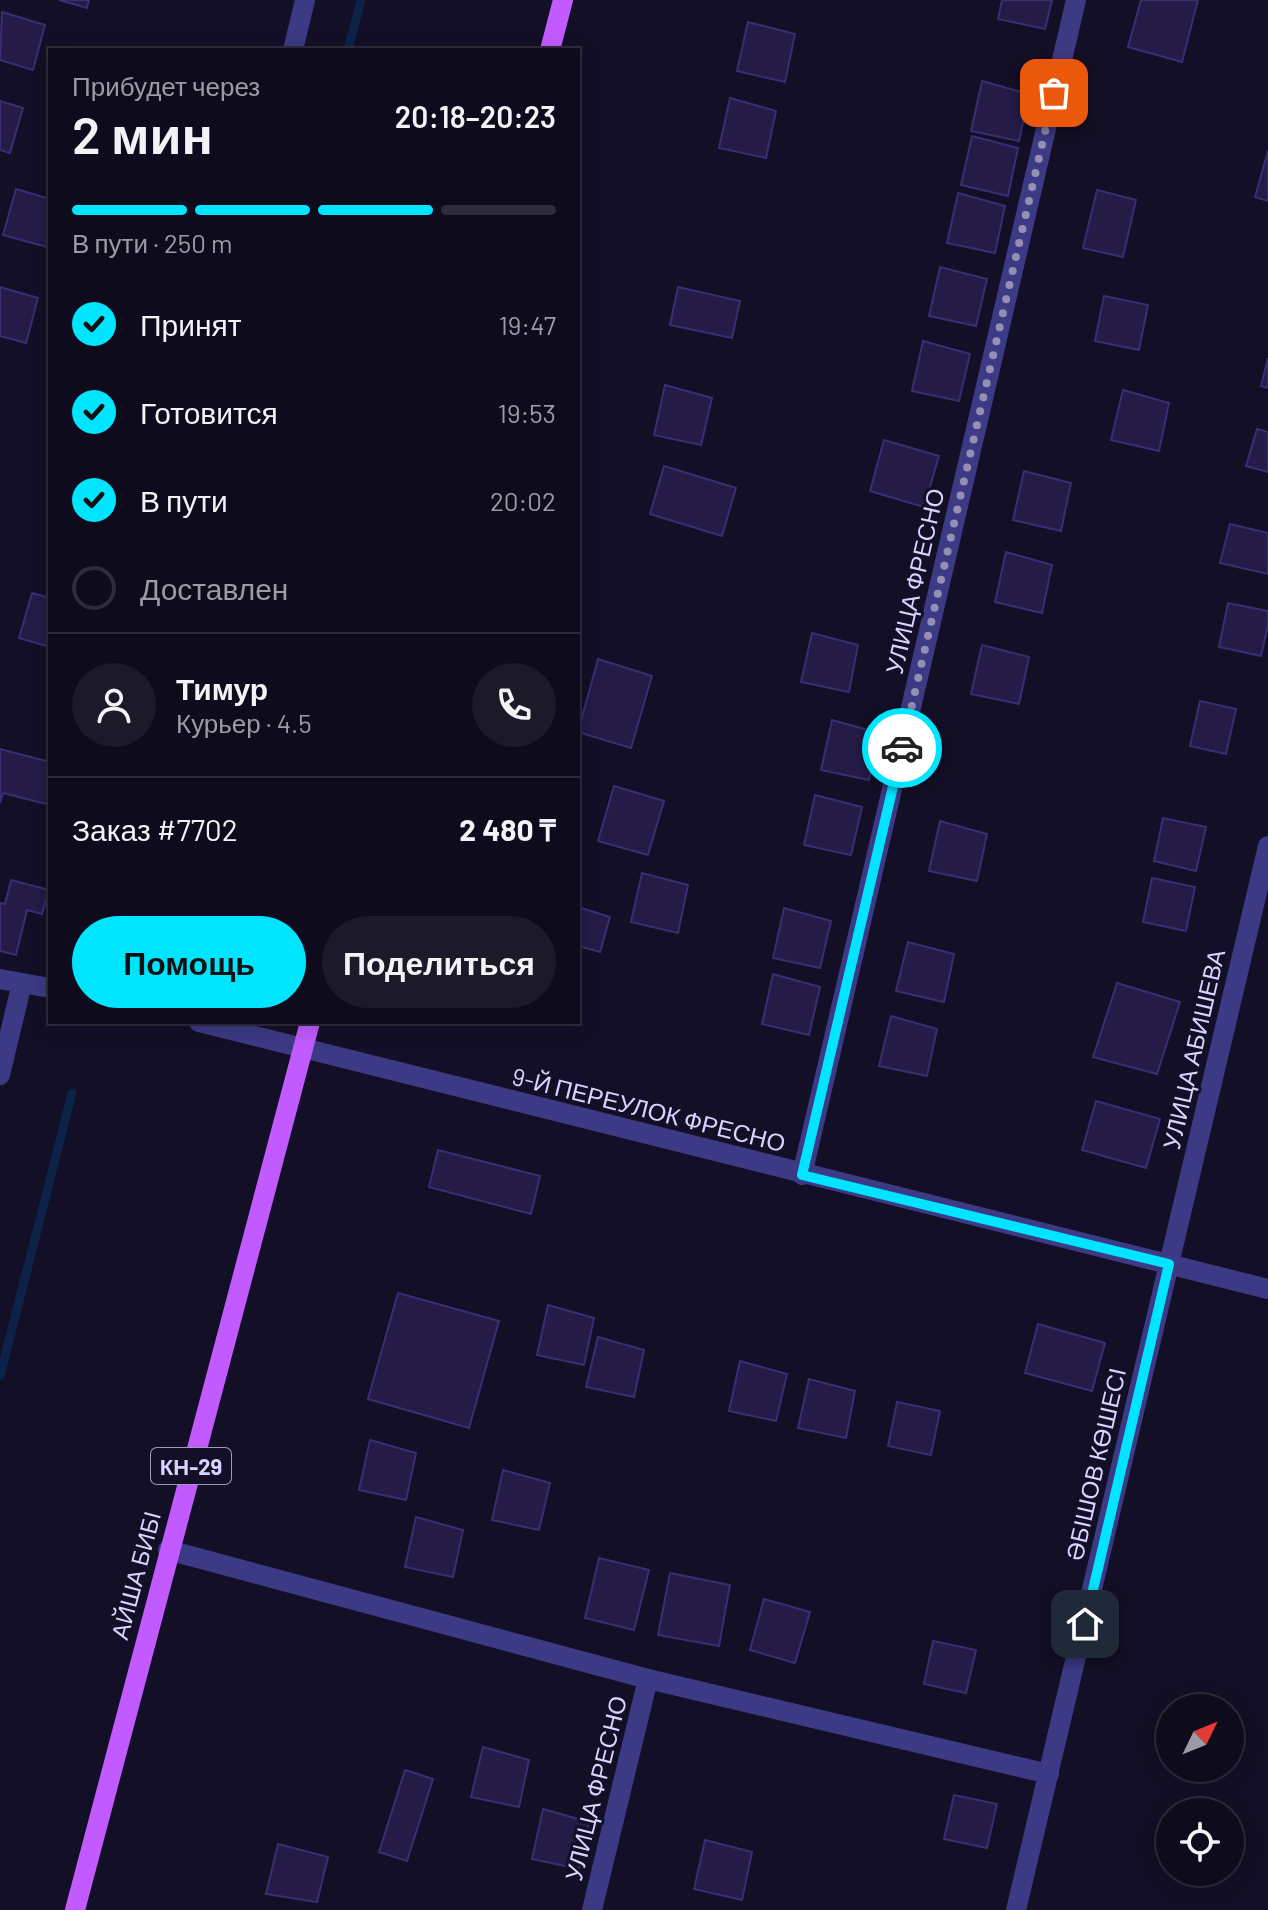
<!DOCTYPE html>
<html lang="ru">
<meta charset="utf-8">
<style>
body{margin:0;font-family:Barlow,sans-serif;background:#1c1929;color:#f1f3f6;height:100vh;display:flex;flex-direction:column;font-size:30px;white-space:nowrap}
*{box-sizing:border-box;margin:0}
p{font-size:26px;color:#9b9ba3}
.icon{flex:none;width:44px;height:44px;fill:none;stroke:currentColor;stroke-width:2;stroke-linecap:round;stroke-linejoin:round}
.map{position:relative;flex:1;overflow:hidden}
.sheet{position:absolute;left:48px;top:48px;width:532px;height:976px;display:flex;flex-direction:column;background:#0e0b1c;border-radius:0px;box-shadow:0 4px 20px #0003,0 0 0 2px #2e2b3b}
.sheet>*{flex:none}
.needle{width:52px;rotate:47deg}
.tools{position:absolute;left:1156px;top:1694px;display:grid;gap:16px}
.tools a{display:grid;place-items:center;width:88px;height:88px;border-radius:50%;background:#0e0b1c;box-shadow:0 4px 20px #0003,0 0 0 2px #2e2b3b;font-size:40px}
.pin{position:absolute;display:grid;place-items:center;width:68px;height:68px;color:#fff;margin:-34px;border-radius:16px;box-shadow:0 4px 12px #0006}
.courier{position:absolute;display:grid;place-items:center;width:80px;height:80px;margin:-40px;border:6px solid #00e5ff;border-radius:50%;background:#fff;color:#222;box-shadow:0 2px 10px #0007}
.headline em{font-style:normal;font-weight:600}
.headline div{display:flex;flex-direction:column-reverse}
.headline{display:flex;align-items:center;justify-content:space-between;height:136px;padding:0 24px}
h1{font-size:52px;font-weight:600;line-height:60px}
.bar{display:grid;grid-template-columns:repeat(4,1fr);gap:12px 8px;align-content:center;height:96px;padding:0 24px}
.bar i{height:10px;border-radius:6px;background:#2e2b3b}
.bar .selected{background:#00e5ff}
.bar p{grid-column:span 4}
.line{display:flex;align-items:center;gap:20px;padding:0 24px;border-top:2px solid #2e2b3b}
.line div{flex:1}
.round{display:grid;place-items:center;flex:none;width:84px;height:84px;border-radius:42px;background:#1c1929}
ol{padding:0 24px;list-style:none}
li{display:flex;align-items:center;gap:24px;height:88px}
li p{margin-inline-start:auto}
li .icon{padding:8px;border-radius:50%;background:#00e5ff;color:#111;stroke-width:4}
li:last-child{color:#9b9ba3}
li i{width:44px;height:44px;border:4px solid #2e2b3b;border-radius:50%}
.action{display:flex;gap:16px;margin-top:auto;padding:16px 24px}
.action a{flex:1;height:92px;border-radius:48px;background:#00e5ff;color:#111;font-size:32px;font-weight:600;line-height:92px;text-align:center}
.action a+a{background:#1c1929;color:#f1f3f6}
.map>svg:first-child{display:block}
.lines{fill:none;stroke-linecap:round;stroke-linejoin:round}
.stream{stroke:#0c2248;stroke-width:9}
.building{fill:#241b47;stroke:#3b2d73;stroke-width:2}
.minor{stroke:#3d3a85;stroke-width:20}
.major{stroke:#c25bff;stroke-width:20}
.done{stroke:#948fb3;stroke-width:8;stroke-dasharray:0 14.4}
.route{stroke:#00e5ff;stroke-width:10}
.labels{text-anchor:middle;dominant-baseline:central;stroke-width:6;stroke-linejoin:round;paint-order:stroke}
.shield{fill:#130f26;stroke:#9e99be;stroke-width:2}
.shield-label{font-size:22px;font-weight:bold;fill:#d9d4ff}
.street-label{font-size:24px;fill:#d9d4ff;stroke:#130f26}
</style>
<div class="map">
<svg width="1268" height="1910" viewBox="0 0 1268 1910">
<rect width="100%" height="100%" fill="#130f26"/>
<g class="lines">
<!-- stream -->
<g class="stream">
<path d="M 348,50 L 361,0"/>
<path d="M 0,1376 L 72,1093"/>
</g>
</g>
<!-- building -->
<g class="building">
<path d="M 59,0 L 89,0 L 87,8 Z"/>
<path d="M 1002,0 L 1052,0 L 1045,29 L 998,19 Z"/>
<path d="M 1141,0 L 1198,0 L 1182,62 L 1128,47 Z"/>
<path d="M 2,12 L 45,25 L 33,70 L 0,60 Z"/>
<path d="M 748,22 L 795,34 L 785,82 L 737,71 Z"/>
<path d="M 982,81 L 1029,94 L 1019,141 L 971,131 Z"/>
<path d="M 730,98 L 776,111 L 766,158 L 719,148 Z"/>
<path d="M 0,101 L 23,108 L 10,153 L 0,150 Z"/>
<path d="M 972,136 L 1018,148 L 1008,196 L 961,185 Z"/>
<path d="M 1268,151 L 1268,201 L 1255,197 Z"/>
<path d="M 16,189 L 50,199 L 50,238 L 47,247 L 3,235 Z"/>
<path d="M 1097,190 L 1136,200 L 1123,257 L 1083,248 Z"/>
<path d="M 958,193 L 1005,206 L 995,253 L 947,243 Z"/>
<path d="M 940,267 L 987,279 L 976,326 L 929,316 Z"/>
<path d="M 0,287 L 38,298 L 26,343 L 0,336 Z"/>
<path d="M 678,287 L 740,301 L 732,338 L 670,325 Z"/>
<path d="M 1104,296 L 1148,305 L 1139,350 L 1095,341 Z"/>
<path d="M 923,341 L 970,354 L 959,401 L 912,391 Z"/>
<path d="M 1268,358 L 1268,388 L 1261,386 Z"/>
<path d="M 665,385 L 712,398 L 701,445 L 654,435 Z"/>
<path d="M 1123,390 L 1169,403 L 1159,451 L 1111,440 Z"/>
<path d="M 1257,429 L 1268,432 L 1268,472 L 1246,466 Z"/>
<path d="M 884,440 L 939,456 L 924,507 L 870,491 Z"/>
<path d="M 664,466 L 736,488 L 722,536 L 650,514 Z"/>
<path d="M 1024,471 L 1071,483 L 1061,531 L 1013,520 Z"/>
<path d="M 1230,524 L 1268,533 L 1268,574 L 1220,563 Z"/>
<path d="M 1006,552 L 1052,565 L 1042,613 L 995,602 Z"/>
<path d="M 32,593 L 50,598 L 50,647 L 19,638 Z"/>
<path d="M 1228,603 L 1268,611 L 1268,625 L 1261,656 L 1219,647 Z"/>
<path d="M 812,633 L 858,645 L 849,692 L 801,682 Z"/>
<path d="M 982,645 L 1029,657 L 1019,704 L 971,694 Z"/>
<path d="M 598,659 L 652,676 L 631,748 L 578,732 Z"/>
<path d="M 1200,701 L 1236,709 L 1226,754 L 1190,746 Z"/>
<path d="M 832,720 L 879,733 L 869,780 L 821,770 Z"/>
<path d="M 0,749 L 50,762 L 50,805 L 3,793 L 0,803 Z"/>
<path d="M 614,786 L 664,801 L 648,855 L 598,841 Z"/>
<path d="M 815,795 L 862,807 L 851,855 L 804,845 Z"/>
<path d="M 1163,818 L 1206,827 L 1196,871 L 1154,861 Z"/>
<path d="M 940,821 L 987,834 L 977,881 L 929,871 Z"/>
<path d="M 642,873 L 688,885 L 678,933 L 631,922 Z"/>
<path d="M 1152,878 L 1195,887 L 1186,931 L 1143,922 Z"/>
<path d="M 11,880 L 49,890 L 42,914 L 27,910 L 16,955 L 0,951 L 0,903 L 5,904 Z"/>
<path d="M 578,907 L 610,917 L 600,952 L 578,946 Z"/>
<path d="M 784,908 L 831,921 L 820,968 L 773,958 Z"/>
<path d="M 908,942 L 954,954 L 944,1002 L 896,991 Z"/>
<path d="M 773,974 L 820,987 L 809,1035 L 762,1024 Z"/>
<path d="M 1117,983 L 1180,1002 L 1157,1074 L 1093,1057 Z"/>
<path d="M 891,1016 L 937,1029 L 927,1076 L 879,1066 Z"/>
<path d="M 1096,1101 L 1160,1119 L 1146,1168 L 1082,1150 Z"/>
<path d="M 438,1150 L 540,1176 L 531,1214 L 429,1187 Z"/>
<path d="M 398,1293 L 499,1321 L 469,1428 L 368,1399 Z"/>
<path d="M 548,1305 L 594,1318 L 584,1365 L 537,1355 Z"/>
<path d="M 1038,1324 L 1105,1343 L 1092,1391 L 1025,1373 Z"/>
<path d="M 598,1337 L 644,1350 L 634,1397 L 586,1387 Z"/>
<path d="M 740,1361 L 787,1374 L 776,1421 L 729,1411 Z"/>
<path d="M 809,1379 L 855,1391 L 846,1438 L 798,1428 Z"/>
<path d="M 897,1402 L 940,1411 L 931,1455 L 888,1446 Z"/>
<path d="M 370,1440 L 416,1453 L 406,1500 L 359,1490 Z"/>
<path d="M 503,1470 L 550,1483 L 539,1530 L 492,1520 Z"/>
<path d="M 416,1517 L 463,1530 L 453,1577 L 405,1567 Z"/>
<path d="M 599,1558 L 649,1570 L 634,1630 L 585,1618 Z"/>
<path d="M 670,1573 L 730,1585 L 719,1646 L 658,1635 Z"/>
<path d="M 764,1599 L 810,1612 L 795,1663 L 750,1650 Z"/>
<path d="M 933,1641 L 976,1650 L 966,1693 L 924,1684 Z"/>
<path d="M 483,1747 L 529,1760 L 519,1807 L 471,1797 Z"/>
<path d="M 405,1770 L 433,1779 L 407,1861 L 379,1852 Z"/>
<path d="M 954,1795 L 997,1804 L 987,1848 L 944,1839 Z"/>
<path d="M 543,1809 L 589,1822 L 579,1869 L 532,1859 Z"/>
<path d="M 705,1840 L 752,1852 L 742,1900 L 694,1889 Z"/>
<path d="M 278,1844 L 328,1857 L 317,1902 L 266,1894 Z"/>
</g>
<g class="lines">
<!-- minor -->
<g class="minor">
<path d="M 293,50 L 305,0"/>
<path d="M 0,979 L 50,988"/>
<path d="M 199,1022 L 1268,1289"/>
<path d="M 0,1075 L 22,983"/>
<path d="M 802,1175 L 1076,0"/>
<path d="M 168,1550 L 648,1679 L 1049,1774"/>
<path d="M 592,1910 L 648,1679"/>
<path d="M 1016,1910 L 1268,846"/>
</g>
<!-- major -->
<g class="major">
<path d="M 550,50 L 563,0"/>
<path d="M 75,1910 L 310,1022"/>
</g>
</g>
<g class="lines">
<!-- done -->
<path class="done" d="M 902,748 L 1054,93"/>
<!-- route -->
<path class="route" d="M 902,748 L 802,1175 L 1169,1264 L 1085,1624"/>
</g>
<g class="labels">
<!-- shield labels -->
<rect class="shield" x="151" y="1448" width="80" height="36" rx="6"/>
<g class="shield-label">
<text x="191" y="1466">КН-29</text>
</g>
<!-- street labels -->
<g class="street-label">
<text transform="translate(914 581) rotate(-77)">УЛИЦА ФРЕСНО</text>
<text transform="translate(1193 1049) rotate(-77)">УЛИЦА АБИШЕВА</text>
<text transform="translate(649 1109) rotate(14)">9-Й ПЕРЕУЛОК ФРЕСНО</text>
<text transform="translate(1095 1464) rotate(-77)">ӘБІШОВ КӨШЕСІ</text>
<text transform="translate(135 1575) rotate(-75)">АЙША БИБІ</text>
<text transform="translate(595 1788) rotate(-76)">УЛИЦА ФРЕСНО</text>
</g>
</g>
</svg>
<div class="tools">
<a><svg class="needle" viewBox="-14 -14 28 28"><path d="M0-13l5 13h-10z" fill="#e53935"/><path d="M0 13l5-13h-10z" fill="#9b9ba3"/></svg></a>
<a><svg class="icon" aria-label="locate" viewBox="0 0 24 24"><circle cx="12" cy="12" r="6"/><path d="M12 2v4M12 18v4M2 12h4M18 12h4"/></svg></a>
</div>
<div class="pin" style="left:1054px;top:93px;background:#ea580c"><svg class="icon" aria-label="bag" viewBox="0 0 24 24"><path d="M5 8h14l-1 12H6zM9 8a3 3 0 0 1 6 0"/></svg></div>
<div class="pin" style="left:1085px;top:1624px;background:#1f2937"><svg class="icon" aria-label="home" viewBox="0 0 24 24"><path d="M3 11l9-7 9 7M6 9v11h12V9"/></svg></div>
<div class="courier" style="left:902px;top:748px"><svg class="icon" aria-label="car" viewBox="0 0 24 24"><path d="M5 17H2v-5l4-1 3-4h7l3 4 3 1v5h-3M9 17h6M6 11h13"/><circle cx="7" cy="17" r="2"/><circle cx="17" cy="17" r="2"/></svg></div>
<section class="sheet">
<div class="headline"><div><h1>2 мин</h1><p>Прибудет через</p></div><em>20:18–20:23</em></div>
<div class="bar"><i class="selected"></i><i class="selected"></i><i class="selected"></i><i></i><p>В пути · 250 m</p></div>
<ol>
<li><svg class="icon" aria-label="check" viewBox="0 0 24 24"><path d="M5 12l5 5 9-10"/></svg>Принят<p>19:47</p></li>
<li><svg class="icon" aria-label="check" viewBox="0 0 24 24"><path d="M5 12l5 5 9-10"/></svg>Готовится<p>19:53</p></li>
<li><svg class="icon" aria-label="check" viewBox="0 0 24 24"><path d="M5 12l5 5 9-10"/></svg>В пути<p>20:02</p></li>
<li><i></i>Доставлен</li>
</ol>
<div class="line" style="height:144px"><a class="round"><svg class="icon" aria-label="person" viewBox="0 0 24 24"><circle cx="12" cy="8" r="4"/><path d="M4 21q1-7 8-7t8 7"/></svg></a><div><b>Тимур</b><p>Курьер · 4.5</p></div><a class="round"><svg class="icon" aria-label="phone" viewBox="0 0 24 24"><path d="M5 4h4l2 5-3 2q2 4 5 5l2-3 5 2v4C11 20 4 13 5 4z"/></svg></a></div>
<div class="line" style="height:104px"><div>Заказ #7702</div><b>2 480 ₸</b></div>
<div class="action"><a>Помощь</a><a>Поделиться</a></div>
</section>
</div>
